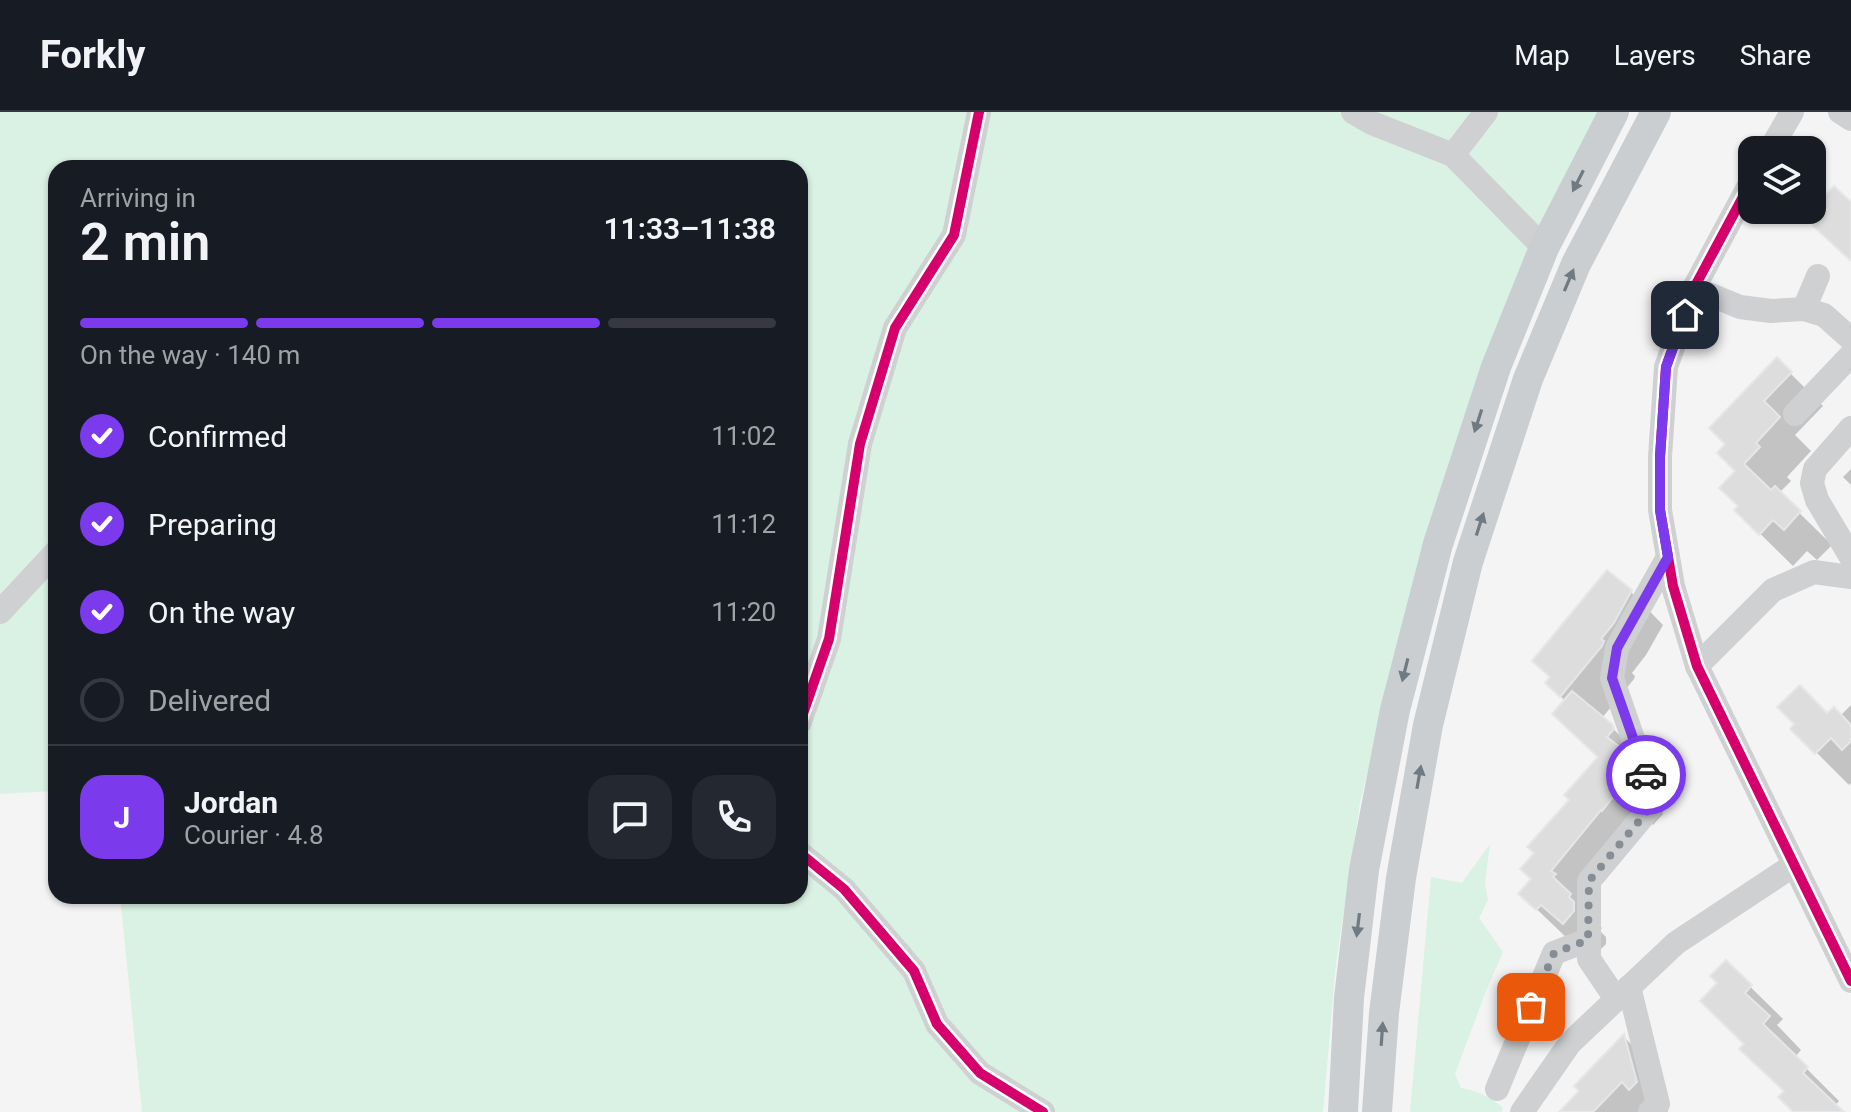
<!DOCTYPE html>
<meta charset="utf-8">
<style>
body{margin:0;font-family:Roboto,sans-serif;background:#242831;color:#f1f3f6;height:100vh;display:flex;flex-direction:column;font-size:30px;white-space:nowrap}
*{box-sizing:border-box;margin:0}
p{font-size:26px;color:#9ea1a6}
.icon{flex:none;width:44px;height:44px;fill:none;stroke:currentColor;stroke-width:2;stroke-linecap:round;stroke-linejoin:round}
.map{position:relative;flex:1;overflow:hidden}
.details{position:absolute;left:48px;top:48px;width:760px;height:744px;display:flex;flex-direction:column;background:#171b24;border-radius:24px;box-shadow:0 2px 6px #0004}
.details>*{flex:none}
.fabs{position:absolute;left:1738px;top:24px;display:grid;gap:16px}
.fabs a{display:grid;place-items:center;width:88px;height:88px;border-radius:16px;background:#171b24;box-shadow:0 2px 6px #0004;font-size:40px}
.pin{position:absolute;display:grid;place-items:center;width:68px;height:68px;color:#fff;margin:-34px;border-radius:16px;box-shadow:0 4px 12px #0006}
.courier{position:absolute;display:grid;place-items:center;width:80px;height:80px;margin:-40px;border:6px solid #7c3aed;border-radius:50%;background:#fff;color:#222;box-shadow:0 2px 10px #0007}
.overview em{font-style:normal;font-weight:600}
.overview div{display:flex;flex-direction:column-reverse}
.overview{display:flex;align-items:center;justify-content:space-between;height:136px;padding:0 32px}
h1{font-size:52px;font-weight:600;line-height:60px}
.bar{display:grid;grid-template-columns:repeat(4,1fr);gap:12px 8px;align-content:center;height:96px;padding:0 32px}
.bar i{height:10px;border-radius:6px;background:#363941}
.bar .active{background:#7c3aed}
.bar p{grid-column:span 4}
.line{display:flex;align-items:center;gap:20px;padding:0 32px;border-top:2px solid #363941}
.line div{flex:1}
.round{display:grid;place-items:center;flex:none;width:84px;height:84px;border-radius:24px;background:#242831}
ol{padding:0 32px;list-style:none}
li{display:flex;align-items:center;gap:24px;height:88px}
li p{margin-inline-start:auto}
li .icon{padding:8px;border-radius:50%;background:#7c3aed;color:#fff;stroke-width:4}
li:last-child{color:#9ea1a6}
li i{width:44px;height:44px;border:4px solid #363941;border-radius:50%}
header{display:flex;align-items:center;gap:48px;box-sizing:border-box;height:112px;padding:0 40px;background:#171b24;border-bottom:2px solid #363941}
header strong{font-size:38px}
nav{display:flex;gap:44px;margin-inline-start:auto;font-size:28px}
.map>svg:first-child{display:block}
.green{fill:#d9f2e3}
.shadow{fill:#0003}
.building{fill:#ddddde;stroke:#e5e6e7;stroke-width:2}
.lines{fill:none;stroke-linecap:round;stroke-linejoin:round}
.minor{stroke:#ced0d2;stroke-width:24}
.major{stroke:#caced1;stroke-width:30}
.cycleway-casing{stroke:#fff;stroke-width:15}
.cycleway{stroke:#d6006c;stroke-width:10}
.oneway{fill:#707a83}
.done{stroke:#868d94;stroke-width:8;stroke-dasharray:0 14.4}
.route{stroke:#7c3aed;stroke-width:10}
</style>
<header>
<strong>Forkly</strong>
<nav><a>Map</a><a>Layers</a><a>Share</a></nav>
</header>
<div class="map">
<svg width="1851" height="1000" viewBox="0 0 1851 1000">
<rect width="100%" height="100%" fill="#f4f4f4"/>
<!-- green -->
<g class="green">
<path d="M 0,0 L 1601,0 L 1408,505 L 1360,690 L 1336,852 L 1323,1000 L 142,1000 L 120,784 L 800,784 L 800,56 L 56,56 L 56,679 L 0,682 Z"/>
<path d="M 1490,732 L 1485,771 L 1488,788 L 1479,806 L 1503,840 L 1486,879 L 1455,962 L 1461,976 C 1478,979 1490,985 1503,996 L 1502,1000 L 1410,1000 L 1431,765 L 1462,771 Z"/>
</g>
<!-- shadow -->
<g class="shadow">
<path d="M 1777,248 L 1823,294 L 1795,323 L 1811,339 L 1787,365 L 1791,369 L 1779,381 L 1832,433 L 1817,448 L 1807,439 L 1793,454 L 1736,398 L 1740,394 L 1738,359 Z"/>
<path d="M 1851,357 L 1851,373 L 1843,365 Z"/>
<path d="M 1631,480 L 1663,513 L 1646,543 L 1632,561 L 1635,564 L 1634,567 L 1602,606 L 1644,647 L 1663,702 L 1653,713 L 1651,711 L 1582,792 L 1585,799 L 1602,816 L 1600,819 L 1606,825 L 1606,832 L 1596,842 L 1570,829 L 1521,782 L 1533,768 L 1536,741 L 1600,646 L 1566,590 L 1548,571 Z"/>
<path d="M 1851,593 L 1851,671 L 1849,673 L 1793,617 L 1827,604 L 1840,604 Z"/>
<path d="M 1726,851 L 1783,907 L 1777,913 L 1801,938 L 1795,945 L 1839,989 L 1834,995 L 1839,1000 L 1796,1000 L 1786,980 L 1746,932 L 1720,871 Z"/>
<path d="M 1624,925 L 1656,957 L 1668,1000 L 1561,1000 L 1582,979 Z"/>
</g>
<!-- building -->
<g class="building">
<path d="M 1834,74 L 1851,90 L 1851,149 L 1813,114 L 1828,97 L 1819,89 Z"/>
<path d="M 1777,245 L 1792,260 L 1764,289 L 1780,305 L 1756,331 L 1760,335 L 1744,352 L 1771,378 L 1775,374 L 1801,399 L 1784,418 L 1773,408 L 1759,423 L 1734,398 L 1738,394 L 1719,376 L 1735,359 L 1717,341 L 1725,332 L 1709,316 Z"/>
<path d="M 1607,458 L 1632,478 L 1614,511 L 1601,527 L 1604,529 L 1602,534 L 1560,585 L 1545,571 L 1550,565 L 1532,549 Z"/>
<path d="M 1800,573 L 1827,601 L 1834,595 L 1851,613 L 1851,629 L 1842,638 L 1831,626 L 1815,642 L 1790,617 L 1794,612 L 1777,595 Z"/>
<path d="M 1572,579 L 1612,612 L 1614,617 L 1607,625 L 1620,635 L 1632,668 L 1620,682 L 1617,680 L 1602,699 L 1601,698 L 1551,759 L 1556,762 L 1553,765 L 1571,782 L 1569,785 L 1574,790 L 1574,799 L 1563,812 L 1541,793 L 1536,798 L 1518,782 L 1531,767 L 1520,757 L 1534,741 L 1527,735 L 1569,688 L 1564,683 L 1598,645 L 1552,602 Z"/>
<path d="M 1726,848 L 1752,873 L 1745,881 L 1770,904 L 1763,912 L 1808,955 L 1803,961 L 1844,1000 L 1793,1000 L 1778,985 L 1784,979 L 1739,937 L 1744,932 L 1700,889 L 1717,871 L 1710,864 Z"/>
<path d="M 1624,922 L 1637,970 L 1629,978 L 1622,970 L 1593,1000 L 1559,1000 L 1579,979 L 1574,974 Z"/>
</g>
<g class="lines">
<!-- minor -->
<g class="minor">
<path d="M 1353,0 L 1372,11 L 1453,43 L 1544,136"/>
<path d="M 1840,0 L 1851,7"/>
<path d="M 1770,38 L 1792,0"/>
<path d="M 1453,43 L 1486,0"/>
<path d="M 1752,68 L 1694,176 L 1666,255 L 1660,345 L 1660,398 L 1673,474 L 1697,554 L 1851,869"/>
<path d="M 1694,176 L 1740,195 L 1771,199 L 1804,197 L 1824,203 L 1851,227"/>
<path d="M 1804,197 L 1818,164"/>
<path d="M 1795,302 L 1851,243"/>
<path d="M 1851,316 L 1815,357 L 1812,371 L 1817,388 L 1851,445"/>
<path d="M 0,500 L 56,440"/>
<path d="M 1697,554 L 1773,478 L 1814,460 L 1851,465"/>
<path d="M 800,610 L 829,527 L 860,332 L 895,216 L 954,123 L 979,0"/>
<path d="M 800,741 L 844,777 L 914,859 L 937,912 L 980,961 L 1043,1000"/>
<path d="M 1629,875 L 1658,992 L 1650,1000"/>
<path d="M 1616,887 L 1589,847 L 1589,769 L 1655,690 L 1612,566 L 1617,536 L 1668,445"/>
<path d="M 1497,977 L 1554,841 L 1588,828"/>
<path d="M 1522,1000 L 1570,931 L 1676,831 L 1794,753"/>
</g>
<!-- major -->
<g class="major">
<path d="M 1343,1000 L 1349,886 L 1364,758 L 1395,598 L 1438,432 L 1496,255 L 1544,136 L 1614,0"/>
<path d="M 1377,1000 L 1384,901 L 1401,766 L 1428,613 L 1468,450 L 1528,267 L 1576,152 L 1656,0"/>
</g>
<defs>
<g id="cycleway">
<path d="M 1752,68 L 1694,176 L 1666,255 L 1660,345 L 1660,398 L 1673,474 L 1697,554 L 1851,869"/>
<path d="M 800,610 L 829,527 L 860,332 L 895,216 L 954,123 L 979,0"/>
<path d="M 800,741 L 844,777 L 914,859 L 937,912 L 980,961 L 1043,1000"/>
</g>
</defs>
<!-- cycleway casing -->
<use href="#cycleway" class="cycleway-casing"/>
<!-- cycleway -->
<use href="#cycleway" class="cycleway"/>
</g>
<!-- one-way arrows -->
<defs><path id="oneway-solid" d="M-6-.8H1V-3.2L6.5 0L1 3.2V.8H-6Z" transform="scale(2)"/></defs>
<g class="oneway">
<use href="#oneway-solid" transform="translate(1578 69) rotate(117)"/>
<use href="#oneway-solid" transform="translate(1569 168) rotate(-67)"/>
<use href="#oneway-solid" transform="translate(1478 309) rotate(108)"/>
<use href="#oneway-solid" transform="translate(1480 412) rotate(-72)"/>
<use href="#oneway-solid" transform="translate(1405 558) rotate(104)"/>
<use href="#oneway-solid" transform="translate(1419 665) rotate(-80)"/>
<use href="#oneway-solid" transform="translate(1358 813) rotate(97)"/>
<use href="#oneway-solid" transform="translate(1382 922) rotate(-86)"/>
</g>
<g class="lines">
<!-- done -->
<path class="done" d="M 1531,895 L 1554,841 L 1588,828 L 1589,769 L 1655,690 L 1646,663"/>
<!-- route -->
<path class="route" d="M 1646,663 L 1612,566 L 1617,536 L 1668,445 L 1660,398 L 1660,345 L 1666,255 L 1685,203"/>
</g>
</svg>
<div class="fabs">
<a><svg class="icon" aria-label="layers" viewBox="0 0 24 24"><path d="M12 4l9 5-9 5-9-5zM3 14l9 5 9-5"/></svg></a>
</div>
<div class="pin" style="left:1531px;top:895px;background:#ea580c"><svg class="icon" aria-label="bag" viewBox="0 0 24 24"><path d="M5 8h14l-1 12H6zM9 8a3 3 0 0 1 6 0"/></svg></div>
<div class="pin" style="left:1685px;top:203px;background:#1f2937"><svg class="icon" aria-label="home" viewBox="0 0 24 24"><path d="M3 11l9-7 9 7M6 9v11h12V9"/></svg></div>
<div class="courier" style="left:1646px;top:663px"><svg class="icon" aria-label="car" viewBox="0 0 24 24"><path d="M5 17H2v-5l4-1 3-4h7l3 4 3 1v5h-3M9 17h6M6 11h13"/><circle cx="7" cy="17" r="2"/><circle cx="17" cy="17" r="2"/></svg></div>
<section class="details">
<div class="overview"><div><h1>2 min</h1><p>Arriving in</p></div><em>11:33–11:38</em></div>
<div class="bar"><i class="active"></i><i class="active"></i><i class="active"></i><i></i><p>On the way · 140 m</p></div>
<ol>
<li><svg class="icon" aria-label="check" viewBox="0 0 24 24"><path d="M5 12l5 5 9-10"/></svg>Confirmed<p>11:02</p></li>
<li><svg class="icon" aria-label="check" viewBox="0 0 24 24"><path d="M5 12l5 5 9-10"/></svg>Preparing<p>11:12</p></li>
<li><svg class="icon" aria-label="check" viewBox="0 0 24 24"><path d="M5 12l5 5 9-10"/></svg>On the way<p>11:20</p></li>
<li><i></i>Delivered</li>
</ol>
<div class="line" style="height:144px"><b class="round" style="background:#7c3aed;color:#fff">J</b><div><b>Jordan</b><p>Courier · 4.8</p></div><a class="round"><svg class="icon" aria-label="chat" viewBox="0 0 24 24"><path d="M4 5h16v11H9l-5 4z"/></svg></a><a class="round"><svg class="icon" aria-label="phone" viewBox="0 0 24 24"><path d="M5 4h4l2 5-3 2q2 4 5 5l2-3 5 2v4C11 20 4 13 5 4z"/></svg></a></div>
</section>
</div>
